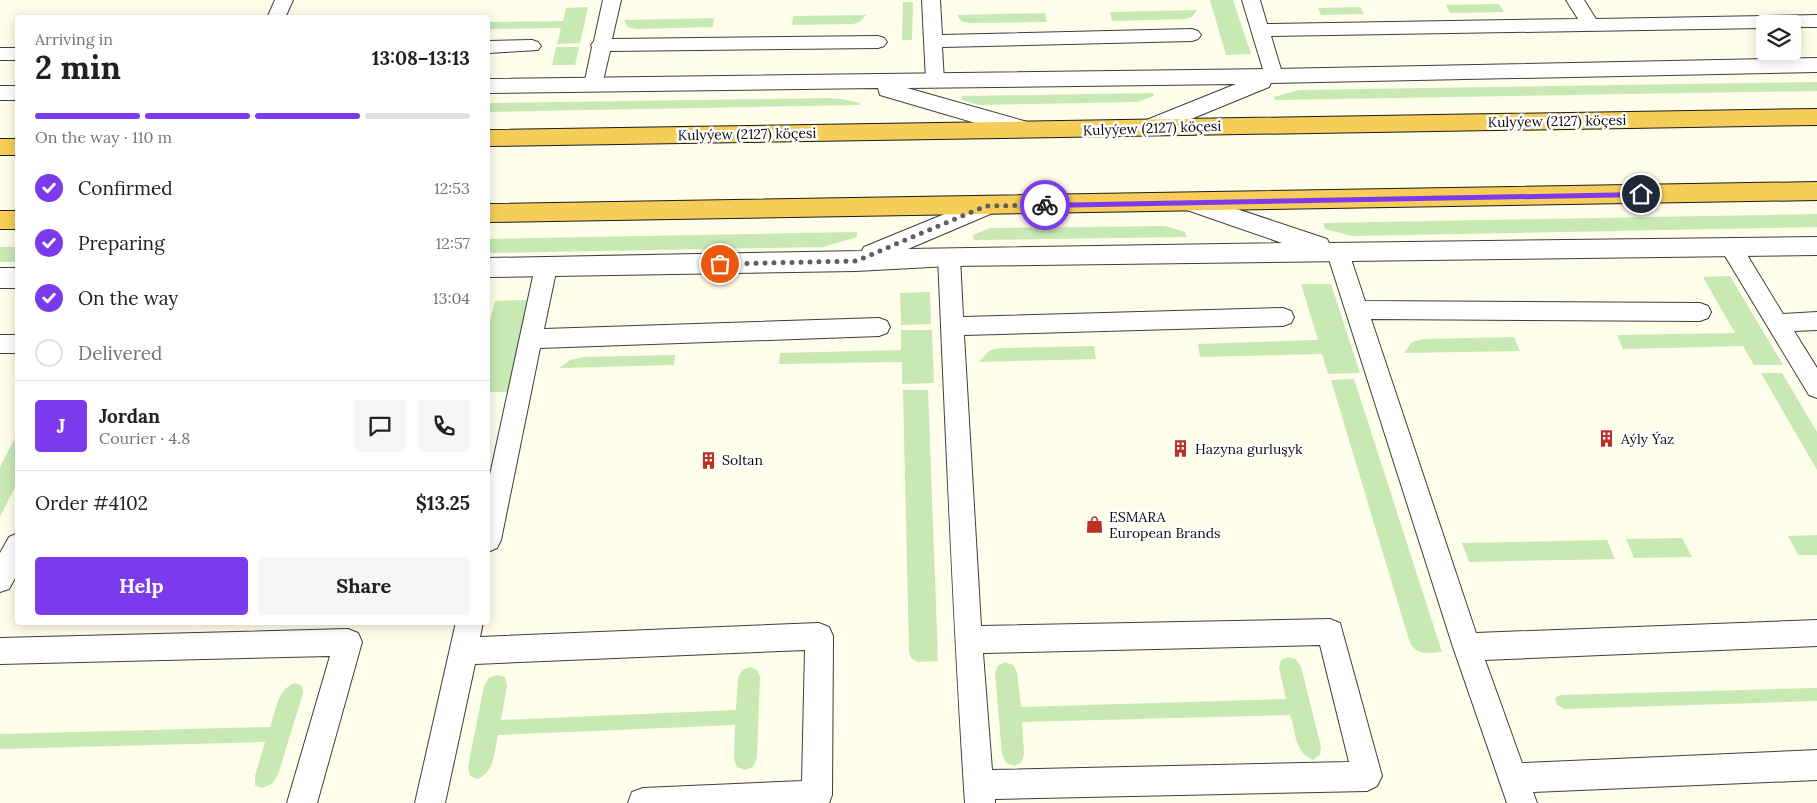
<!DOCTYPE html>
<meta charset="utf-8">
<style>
body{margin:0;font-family:Lora,serif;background:#f6f6f6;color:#202124;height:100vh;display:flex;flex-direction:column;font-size:19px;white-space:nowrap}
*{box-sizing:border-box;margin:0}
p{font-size:16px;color:#757577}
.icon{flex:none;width:28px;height:28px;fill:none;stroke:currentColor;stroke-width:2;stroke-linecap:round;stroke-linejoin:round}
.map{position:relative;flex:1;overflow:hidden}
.details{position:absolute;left:15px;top:15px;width:475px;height:610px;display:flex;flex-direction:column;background:#fff;border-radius:5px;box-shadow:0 2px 12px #0003}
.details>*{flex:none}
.buttons{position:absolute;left:1756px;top:15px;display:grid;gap:10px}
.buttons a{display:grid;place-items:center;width:45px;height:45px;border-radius:5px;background:#fff;box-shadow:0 2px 12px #0003;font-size:25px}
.pin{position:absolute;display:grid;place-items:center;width:42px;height:42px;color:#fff;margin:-21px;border:2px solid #fff;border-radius:50%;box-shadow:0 1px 5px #0007}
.courier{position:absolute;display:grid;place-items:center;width:50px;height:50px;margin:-25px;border:4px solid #7c3aed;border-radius:50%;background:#fff;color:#222;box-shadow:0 1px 6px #0007}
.head em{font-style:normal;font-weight:800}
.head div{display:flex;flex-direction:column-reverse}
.head{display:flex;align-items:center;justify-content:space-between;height:85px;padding:0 20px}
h1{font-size:32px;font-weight:800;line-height:38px}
.bar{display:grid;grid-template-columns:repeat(4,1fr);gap:8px 5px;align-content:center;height:60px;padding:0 20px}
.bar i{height:6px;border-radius:4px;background:#e0e0e0}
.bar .active{background:#7c3aed}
.bar p{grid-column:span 4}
.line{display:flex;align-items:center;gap:12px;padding:0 20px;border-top:1px solid #e0e0e0}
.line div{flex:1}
.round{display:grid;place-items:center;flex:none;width:52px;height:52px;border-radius:5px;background:#f6f6f6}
ol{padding:0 20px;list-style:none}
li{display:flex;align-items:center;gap:15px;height:55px}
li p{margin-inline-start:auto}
li .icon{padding:5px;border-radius:50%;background:#7c3aed;color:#fff;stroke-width:4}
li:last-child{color:#757577}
li i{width:28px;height:28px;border:2px solid #e0e0e0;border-radius:50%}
.action{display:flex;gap:10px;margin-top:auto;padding:10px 20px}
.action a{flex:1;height:58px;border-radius:5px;background:#7c3aed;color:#fff;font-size:20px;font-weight:800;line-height:58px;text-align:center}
.action a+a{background:#f6f6f6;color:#202124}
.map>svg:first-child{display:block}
.green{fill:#c8e8b4}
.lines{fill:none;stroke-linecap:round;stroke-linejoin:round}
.service-casing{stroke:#3e3e3e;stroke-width:2}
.minor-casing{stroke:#3e3e3e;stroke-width:2}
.trunk-casing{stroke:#1c1c1c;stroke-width:2}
.service{fill:#fff;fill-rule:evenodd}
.minor{fill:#fff;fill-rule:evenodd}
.trunk{fill:#f6cd59;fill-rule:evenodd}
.route{fill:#7c3aed}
.done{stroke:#606059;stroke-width:5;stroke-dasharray:0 9}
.labels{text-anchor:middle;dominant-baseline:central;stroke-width:5;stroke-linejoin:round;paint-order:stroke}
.street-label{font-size:14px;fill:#0b0b0b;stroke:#fff}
.poi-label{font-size:14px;fill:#0b0b0b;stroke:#fff;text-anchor:start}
</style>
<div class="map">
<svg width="1817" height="803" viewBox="0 0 1817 803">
<rect width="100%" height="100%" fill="#fffeea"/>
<!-- green -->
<g class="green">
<path d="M 1210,0 L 1233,0 L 1251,54 L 1226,55 Z"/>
<path d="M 903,2 L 913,2 L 912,40 L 902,40 Z"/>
<path d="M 1499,4 L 1504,12 L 1450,13 L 1446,5 Z"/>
<path d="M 588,7 L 580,43 L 557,44 L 561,28 L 488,29 L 488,22 L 563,21 L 566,8 Z"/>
<path d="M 1360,7 L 1364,14 L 1321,15 L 1318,8 Z"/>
<path d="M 1197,10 L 1192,17 L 1186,19 L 1112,21 L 1110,12 Z"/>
<path d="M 1045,13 L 1047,22 L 971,23 L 962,22 L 957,15 Z"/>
<path d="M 866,15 L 860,22 L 853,24 L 792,25 L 793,16 Z"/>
<path d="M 714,18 L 713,27 L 636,29 L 628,27 L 624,20 Z"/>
<path d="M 556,47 L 579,47 L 575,65 L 552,65 Z"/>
<path d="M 1817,82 L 1817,91 L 1275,100 L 1274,97 L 1299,90 Z"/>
<path d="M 1153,93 L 1154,96 L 1138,102 L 979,105 L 962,100 L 962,96 Z"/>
<path d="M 828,98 L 842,99 L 860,103 L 859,105 L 488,112 L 488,103 Z"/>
<path d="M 1817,214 L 1817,227 L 1352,236 L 1325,229 L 1323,223 Z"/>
<path d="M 1165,226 L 1185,232 L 1187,237 L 974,240 L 973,235 L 990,228 Z"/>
<path d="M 857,232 L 857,237 L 823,247 L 488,253 L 488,239 Z"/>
<rect x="0" y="247" width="17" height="15"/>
<path d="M 1730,276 L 1783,365 L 1754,365 L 1743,346 L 1623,349 L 1617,335 L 1735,333 L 1703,277 Z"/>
<path d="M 1301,284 L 1331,284 L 1360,373 L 1328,374 L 1322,354 L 1200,357 L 1198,344 L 1318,340 Z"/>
<path d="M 930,292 L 931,324 L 901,325 L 900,293 Z"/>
<path d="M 529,300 L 508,392 L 488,392 L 488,329 L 495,301 Z"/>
<path d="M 901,330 L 932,330 L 934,383 L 902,384 L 902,362 L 779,364 L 780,353 L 901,350 Z"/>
<path d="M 1514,337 L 1520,351 L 1404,353 L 1412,342 L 1423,339 Z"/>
<path d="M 1094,346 L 1096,359 L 979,362 L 990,350 L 1003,348 Z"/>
<path d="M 675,355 L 674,365 L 560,368 L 570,360 L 583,357 Z"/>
<path d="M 1761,373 L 1782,373 L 1817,432 L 1817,470 Z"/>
<path d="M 1354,379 L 1442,652 C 1428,653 1418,656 1410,643 L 1331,380 Z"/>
<path d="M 903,390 L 928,390 L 938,661 L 918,662 L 911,658 L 909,651 Z"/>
<path d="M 17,434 L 17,483 L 0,517 L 0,467 Z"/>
<path d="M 1817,535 L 1817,555 L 1798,555 L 1788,536 Z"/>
<path d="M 1682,538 L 1692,557 L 1634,558 L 1626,539 Z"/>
<path d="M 1607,540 L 1615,559 L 1469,562 L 1462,543 Z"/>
<path d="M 1288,657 L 1296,659 L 1301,667 L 1321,747 L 1320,755 L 1313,760 C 1294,752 1296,732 1290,715 L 1022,722 L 1024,753 L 1022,762 L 1015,766 L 1006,763 L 1002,754 L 995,673 L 998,666 L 1005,662 L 1013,665 L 1017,672 L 1021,707 L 1286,699 L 1279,667 L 1281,660 Z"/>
<path d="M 750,667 L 757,670 L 760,677 L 757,758 L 753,767 L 745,770 L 737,767 L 734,759 L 735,725 L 498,735 C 494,752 495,771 478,779 L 470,776 L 468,767 L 484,686 L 489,678 L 497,675 L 505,677 L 507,685 L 501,720 L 736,710 L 738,678 L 742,670 Z"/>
<path d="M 295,683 L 302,686 L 303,693 L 278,775 L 272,784 L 262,788 L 255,785 L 255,776 L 265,742 L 0,749 L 0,734 L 270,727 C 276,711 277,689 295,683 Z"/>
<path d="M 1817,688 L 1817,701 L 1565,709 L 1557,705 L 1555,698 L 1560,695 Z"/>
</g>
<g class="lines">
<defs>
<g id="service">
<path d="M 275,0 L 293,0 L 285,18 L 267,18 Z"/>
<path d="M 603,0 L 621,0 L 612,39 L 878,36 L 884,38 L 887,42 L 884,46 L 878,48 L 610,51 L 602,85 L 600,89 L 593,91 L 586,89 L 584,85 L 592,47 L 591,45 L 594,41 Z"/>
<path d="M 922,0 L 940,0 L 942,35 L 1192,29 L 1198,31 L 1201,35 L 1198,39 L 1192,41 L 942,47 L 944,81 L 942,85 L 935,87 L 928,85 L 926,81 Z"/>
<path d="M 1242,0 L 1260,0 L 1267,24 L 1578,19 L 1566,0 L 1584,0 L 1596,19 L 1817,15 L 1817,27 L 1792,27 L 1792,24 L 1765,24 L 1765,28 L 1271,36 L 1283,76 L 1281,80 L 1274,82 L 1267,80 L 1265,76 Z"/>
<path d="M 532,40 L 538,42 L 541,46 L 538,50 L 488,53 L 488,41 Z"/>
<rect x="0" y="48" width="18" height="12"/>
<path d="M 1730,238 L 1738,240 L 1783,314 L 1817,312 L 1817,330 L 1794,331 L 1817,368 L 1817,398 L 1809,395 L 1719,246 L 1722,240 Z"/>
<path d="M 1338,245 L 1346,247 L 1349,253 L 1365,301 L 1700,303 L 1708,306 L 1711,312 L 1708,318 L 1700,321 L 1371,319 L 1476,633 L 1817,620 L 1817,646 L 1485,660 L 1522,763 L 1817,750 L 1817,780 L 1533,792 L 1537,803 L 1507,803 L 1453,647 L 1327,253 L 1330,247 Z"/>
<path d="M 949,249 L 957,251 L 960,257 L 963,317 L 1283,308 L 1291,311 L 1294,317 L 1291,323 L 1283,326 L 964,335 L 981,626 L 1330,619 L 1340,623 L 1382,776 L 1377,786 L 1367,791 L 995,799 L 995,803 L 965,803 C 953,621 946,438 938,257 L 941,251 ZM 1320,645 L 1349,762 L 992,770 L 983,653 Z"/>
<path d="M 546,259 L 554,261 L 557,267 L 544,329 L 879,318 L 887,321 L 890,327 L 887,333 L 879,336 L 540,348 L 501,540 L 497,548 L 488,552 L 488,484 L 535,267 L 538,261 Z"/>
<rect x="0" y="335" width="18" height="18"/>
<path d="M 18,533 L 18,573 L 9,589 L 0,592 L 0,553 L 9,537 Z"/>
<path d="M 456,622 L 483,622 L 480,637 L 819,623 L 829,627 L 833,636 L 832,795 L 829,803 L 628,803 L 632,792 L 643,788 L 802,781 L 805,650 L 475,664 L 445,803 L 415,803 Z"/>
<path d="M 348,629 L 358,633 L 362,642 L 317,803 L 287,803 L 330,656 L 0,664 L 0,638 Z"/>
</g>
<g id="minor">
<path d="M 1817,58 L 1817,72 L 1271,83 L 1269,87 L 1152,135 L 1144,133 L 1141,127 L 1144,121 L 1236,84 L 907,88 L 1031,123 L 1034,129 L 1031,135 L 1023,137 L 880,95 L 878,88 L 488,93 L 488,79 L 1274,69 Z"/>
<rect x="0" y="86" width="18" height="14"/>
<path d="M 1192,194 L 1327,239 L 1329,243 L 1817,237 L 1817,255 L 949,266 L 856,271 L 488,277 L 488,258 L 862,251 L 864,247 L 986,197 L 995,200 L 998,206 L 995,212 L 908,249 L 1282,243 L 1184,209 L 1180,203 L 1184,197 Z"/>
<rect x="0" y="268" width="18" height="20"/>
</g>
<g id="trunk">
<path d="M 1817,109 L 1817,125 L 488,146 L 488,130 Z"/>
<rect x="0" y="139" width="18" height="16"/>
<path d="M 1817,182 L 1817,200 L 488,222 L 488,204 Z"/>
<rect x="0" y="211" width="18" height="18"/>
</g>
</defs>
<!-- service casing -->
<use href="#service" class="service-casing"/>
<!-- minor casing -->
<use href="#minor" class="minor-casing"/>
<!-- trunk casing -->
<use href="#trunk" class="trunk-casing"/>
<!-- service -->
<use href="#service" class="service"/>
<!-- minor -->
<use href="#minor" class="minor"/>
<!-- trunk -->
<use href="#trunk" class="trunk"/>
</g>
<!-- route -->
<path class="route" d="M 1641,192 L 1645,194 L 1641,197 L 1045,208 L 1041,205 L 1045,203 Z"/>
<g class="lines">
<!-- done -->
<path class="done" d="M 720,264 L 856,261 L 986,206 L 1045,205"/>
</g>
<!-- icons -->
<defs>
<symbol id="building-bare" viewBox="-9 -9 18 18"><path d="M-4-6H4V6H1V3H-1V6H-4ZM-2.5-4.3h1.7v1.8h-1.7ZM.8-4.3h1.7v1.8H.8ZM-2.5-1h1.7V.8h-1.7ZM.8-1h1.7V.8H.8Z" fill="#ba3124" stroke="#fff" stroke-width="2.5" paint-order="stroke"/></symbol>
<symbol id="shop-bare" viewBox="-9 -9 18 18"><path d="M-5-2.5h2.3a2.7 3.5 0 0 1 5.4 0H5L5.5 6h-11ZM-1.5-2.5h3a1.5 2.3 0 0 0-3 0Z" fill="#ba3124" stroke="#fff" stroke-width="2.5" paint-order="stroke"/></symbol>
</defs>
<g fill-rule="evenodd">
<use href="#building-bare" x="1594" y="426" width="25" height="25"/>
<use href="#building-bare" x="1168" y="436" width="25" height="25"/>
<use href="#building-bare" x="696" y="448" width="25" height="25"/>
<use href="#shop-bare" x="1082" y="512" width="25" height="25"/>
</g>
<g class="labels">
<!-- street labels -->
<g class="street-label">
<text transform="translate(1557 121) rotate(-1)">Kulyýew (2127) köçesi</text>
<text transform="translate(1152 128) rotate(-2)">Kulyýew (2127) köçesi</text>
<text transform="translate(747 134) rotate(-1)">Kulyýew (2127) köçesi</text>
</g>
<!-- poi labels -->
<g class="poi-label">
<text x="1621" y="439">Aýly Ýaz</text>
<text x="1195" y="449">Hazyna gurluşyk</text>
<text x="722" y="460">Soltan</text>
<text x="1109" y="517">ESMARA<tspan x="1109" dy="16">European Brands</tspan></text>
</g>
</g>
</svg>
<div class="buttons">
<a><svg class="icon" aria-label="layers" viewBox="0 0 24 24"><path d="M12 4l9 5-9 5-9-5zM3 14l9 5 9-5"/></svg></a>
</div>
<div class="pin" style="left:720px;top:264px;background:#ea580c"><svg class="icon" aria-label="bag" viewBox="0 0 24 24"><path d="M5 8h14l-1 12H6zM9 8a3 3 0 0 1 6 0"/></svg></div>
<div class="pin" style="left:1641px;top:194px;background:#1f2937"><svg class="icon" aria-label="home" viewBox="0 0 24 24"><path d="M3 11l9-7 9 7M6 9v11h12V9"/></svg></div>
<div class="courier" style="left:1045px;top:205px"><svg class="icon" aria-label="bike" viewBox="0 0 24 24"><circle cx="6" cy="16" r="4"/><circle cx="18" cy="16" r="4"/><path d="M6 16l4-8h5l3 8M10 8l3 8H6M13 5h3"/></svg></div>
<section class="details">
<div class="head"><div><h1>2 min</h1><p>Arriving in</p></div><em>13:08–13:13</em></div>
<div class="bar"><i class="active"></i><i class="active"></i><i class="active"></i><i></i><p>On the way · 110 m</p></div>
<ol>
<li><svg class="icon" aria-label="check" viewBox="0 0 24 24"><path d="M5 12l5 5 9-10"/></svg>Confirmed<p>12:53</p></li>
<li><svg class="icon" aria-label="check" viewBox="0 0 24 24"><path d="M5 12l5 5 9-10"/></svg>Preparing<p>12:57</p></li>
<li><svg class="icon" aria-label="check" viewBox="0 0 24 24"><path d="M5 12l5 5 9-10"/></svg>On the way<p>13:04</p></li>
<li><i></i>Delivered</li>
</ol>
<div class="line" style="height:90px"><b class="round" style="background:#7c3aed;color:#fff">J</b><div><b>Jordan</b><p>Courier · 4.8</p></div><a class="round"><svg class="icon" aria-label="chat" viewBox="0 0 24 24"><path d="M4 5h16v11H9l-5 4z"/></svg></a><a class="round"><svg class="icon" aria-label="phone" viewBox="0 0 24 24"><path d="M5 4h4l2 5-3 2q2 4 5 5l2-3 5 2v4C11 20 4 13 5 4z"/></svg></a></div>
<div class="line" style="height:65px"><div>Order #4102</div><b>$13.25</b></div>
<div class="action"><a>Help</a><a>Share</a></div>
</section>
</div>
